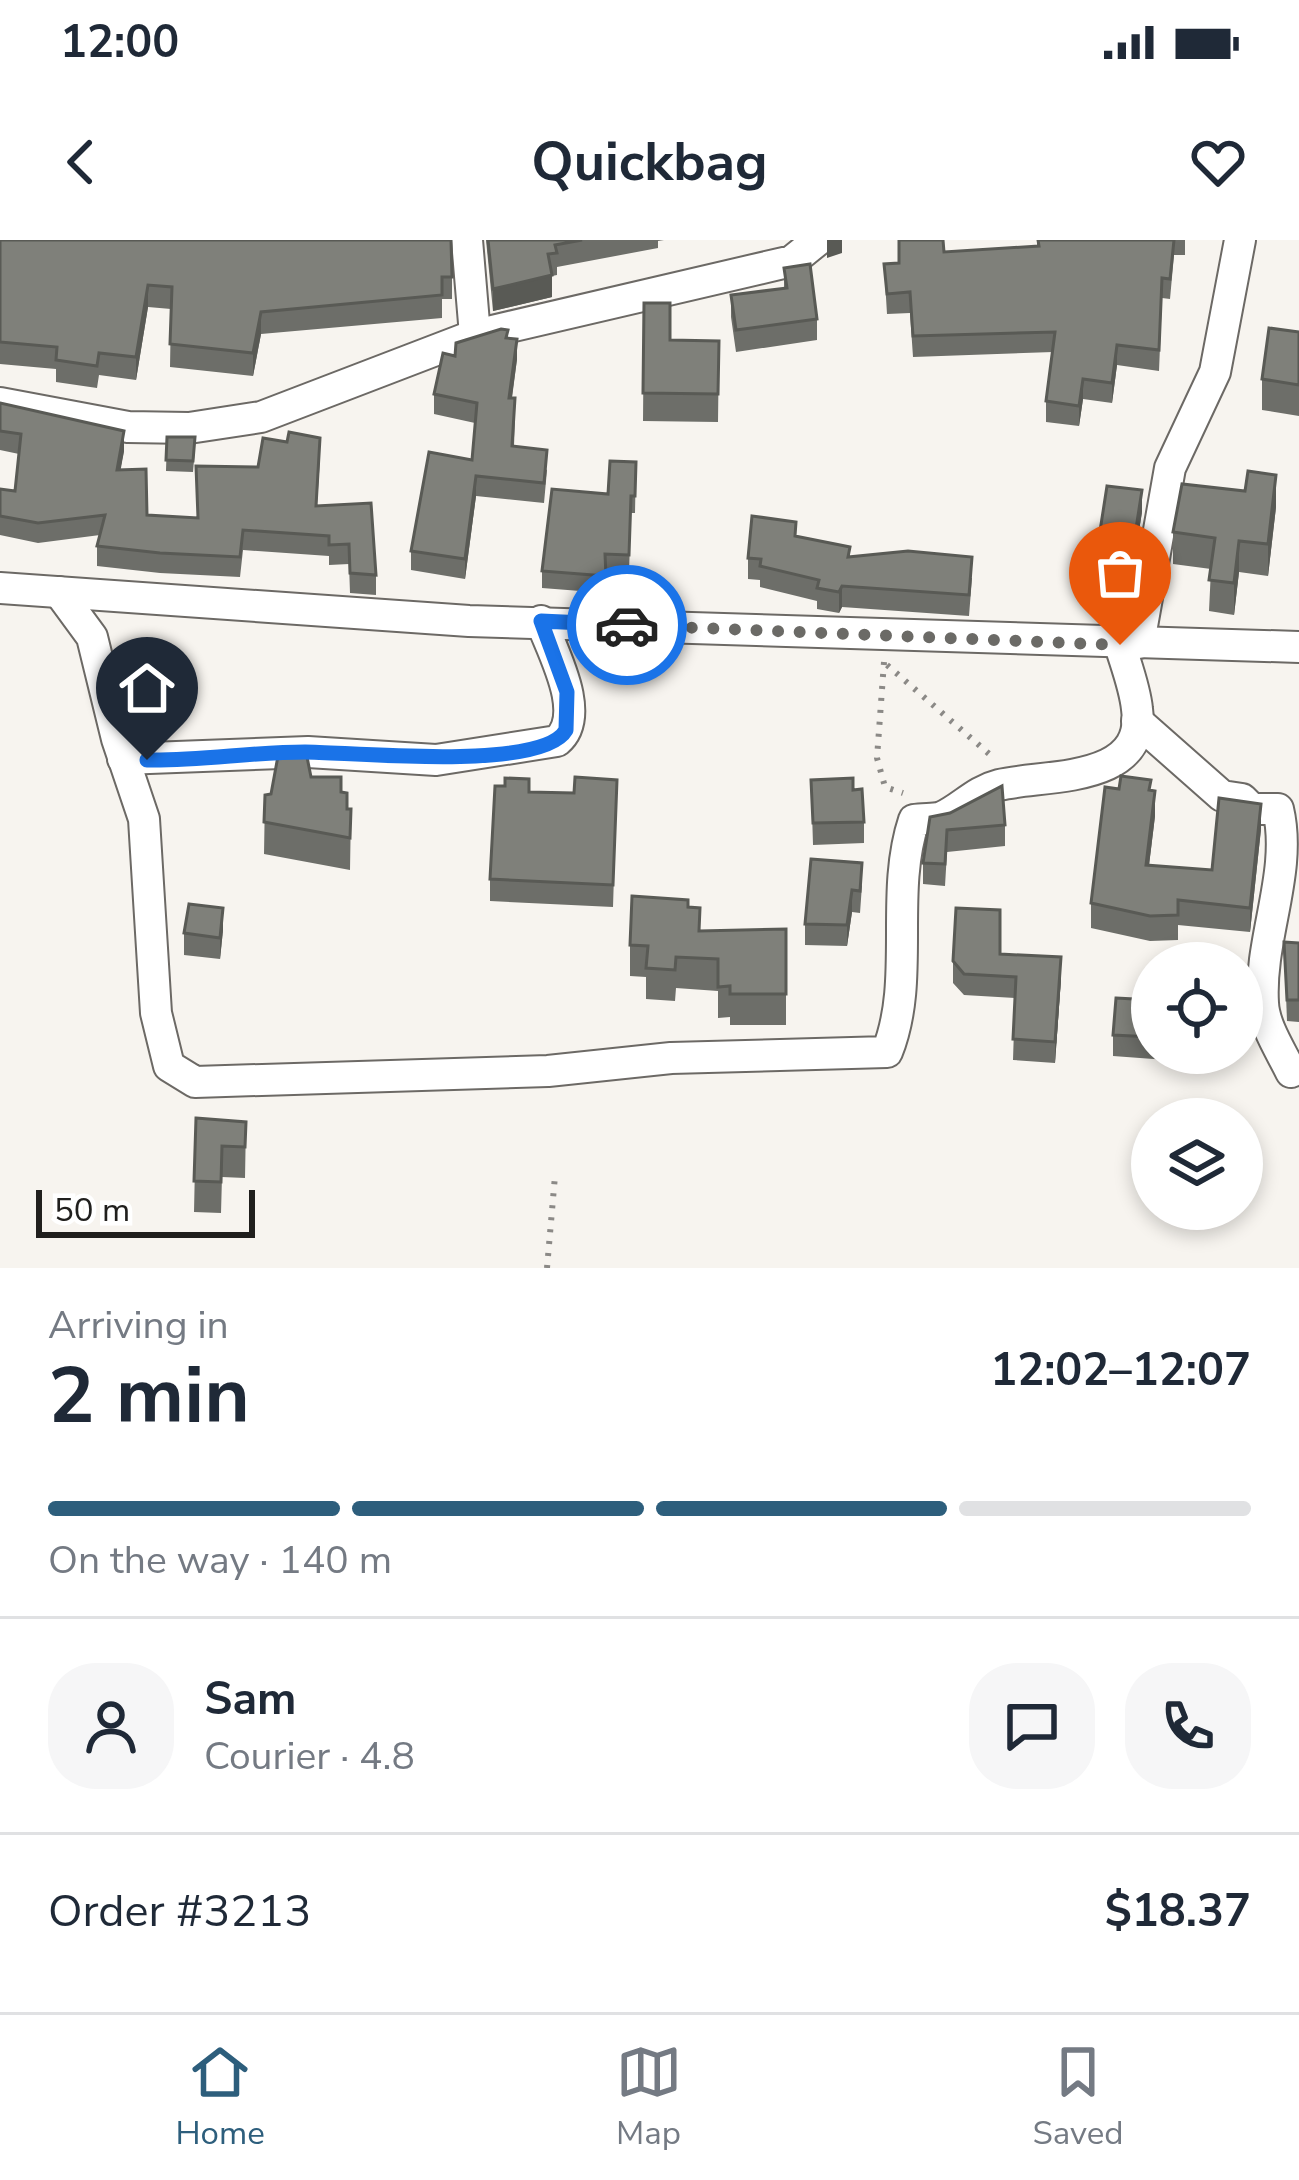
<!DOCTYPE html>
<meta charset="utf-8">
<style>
body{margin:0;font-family:"Nunito Sans",sans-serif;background:#f6f6f7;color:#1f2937;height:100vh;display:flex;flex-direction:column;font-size:45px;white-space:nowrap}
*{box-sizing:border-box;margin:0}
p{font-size:39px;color:#747a83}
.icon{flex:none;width:66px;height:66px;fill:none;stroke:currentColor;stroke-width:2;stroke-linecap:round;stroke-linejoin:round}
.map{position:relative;height:1028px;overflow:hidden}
.sheet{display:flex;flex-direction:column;background:#fff;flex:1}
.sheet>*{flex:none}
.buttons{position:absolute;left:1131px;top:702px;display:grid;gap:24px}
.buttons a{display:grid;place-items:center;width:132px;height:132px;border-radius:50%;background:#fff;box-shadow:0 6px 18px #0003;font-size:60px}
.scale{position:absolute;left:36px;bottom:30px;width:219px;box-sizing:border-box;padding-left:12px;border:6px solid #201f1d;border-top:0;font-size:33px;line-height:42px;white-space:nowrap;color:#201f1d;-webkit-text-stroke:9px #fff;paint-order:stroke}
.pin{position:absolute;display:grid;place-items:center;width:102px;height:102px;color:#fff;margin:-123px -51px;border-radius:50% 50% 50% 0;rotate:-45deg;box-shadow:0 0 12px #0007}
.pin .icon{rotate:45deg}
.courier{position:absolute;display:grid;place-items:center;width:120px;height:120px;margin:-60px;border:9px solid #1a73e8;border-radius:50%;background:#fff;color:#222;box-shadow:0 3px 15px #0007}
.head em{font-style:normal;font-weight:700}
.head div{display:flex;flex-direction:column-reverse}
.head{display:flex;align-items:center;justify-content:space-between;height:204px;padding:0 48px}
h1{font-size:78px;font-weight:700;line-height:90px}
.bar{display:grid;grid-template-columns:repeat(4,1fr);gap:18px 12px;align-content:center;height:144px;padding:0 48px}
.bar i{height:15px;border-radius:9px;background:#e0e1e3}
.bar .active{background:#2d5e7c}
.bar p{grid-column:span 4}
.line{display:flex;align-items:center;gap:30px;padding:0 48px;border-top:3px solid #e0e1e3}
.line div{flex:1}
.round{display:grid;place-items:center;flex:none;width:126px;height:126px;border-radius:48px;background:#f6f6f7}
.status{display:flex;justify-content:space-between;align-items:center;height:84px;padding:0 60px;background:#fff;direction:ltr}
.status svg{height:33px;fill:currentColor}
header{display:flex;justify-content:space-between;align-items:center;height:156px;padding:0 48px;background:#fff;font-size:54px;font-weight:700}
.tabs{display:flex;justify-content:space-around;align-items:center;height:168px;border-top:3px solid #e0e1e3;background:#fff;font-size:33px;color:#747a83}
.tabs a{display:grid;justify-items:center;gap:6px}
.tabs .active{color:#2d5e7c}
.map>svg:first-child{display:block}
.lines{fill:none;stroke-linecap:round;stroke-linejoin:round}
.street-casing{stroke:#6c6965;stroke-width:34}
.path{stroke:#8b8986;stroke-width:6;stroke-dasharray:3 9;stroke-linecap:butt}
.street{stroke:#fff;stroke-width:30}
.wall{fill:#6d6e69}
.shaded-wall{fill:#595a55}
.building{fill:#7f807a;stroke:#595a55;stroke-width:3}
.done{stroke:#6b6a66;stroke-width:12;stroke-dasharray:0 21.6}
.route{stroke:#1a73e8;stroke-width:15}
</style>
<div class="status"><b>12:00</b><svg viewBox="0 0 49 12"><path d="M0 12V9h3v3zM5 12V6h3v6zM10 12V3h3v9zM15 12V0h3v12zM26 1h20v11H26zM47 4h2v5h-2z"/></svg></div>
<header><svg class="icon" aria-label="back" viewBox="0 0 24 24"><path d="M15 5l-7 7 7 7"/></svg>Quickbag<svg class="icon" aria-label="heart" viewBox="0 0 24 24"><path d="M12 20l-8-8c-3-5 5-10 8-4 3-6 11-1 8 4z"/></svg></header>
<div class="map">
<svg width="1299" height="1028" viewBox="0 0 1299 1028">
<rect width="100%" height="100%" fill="#f7f4ef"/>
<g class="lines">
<defs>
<g id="street">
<path d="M 467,0 L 475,95"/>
<path d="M 0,163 L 128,187 L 189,188 L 261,177 L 475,95 L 792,21 L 818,0"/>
<path d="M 0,348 L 469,381 L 1299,407"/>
<path d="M 59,352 L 92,397 L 117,499 L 144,579 L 156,773 L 169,826 L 195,842 L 548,831 L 671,818 L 887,812 C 916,740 889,655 914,580 C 924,578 933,580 942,577 C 962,568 975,551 999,545 C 1045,534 1147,544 1137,469 C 1135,448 1126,425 1120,405"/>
<path d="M 1139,403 L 1170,228 L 1215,132 L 1240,0"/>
<path d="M 1137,481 L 1222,556 L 1242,559 L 1252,569 L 1278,569 C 1293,632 1259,698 1263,763 C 1264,786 1281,811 1291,832"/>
<path d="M 123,519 L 308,512 L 436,520 L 557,501 C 588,475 552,411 541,381"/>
</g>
</defs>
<!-- street casing -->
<use href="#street" class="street-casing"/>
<!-- path -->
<g class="path">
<path d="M 884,422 L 877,518 L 885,547 L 903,553"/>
<path d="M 887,425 L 995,519"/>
<path d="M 547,1028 L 555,936"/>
</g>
<!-- street -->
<use href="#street" class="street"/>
</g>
<!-- wall -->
<g class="wall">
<path d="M 0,0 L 452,37 L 452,59 L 442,59 L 442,78 L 261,94 L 253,136 L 170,127 L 171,69 L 148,67 L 136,140 L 99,135 L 97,148 L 56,142 L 56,129 L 0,124 Z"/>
<path d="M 486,0 L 664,0 L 658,1 L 658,8 L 557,27 L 557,35 L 552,36 L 552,57 L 493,71 Z"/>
<path d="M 1037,0 L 1185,0 L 1185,15 L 1174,15 L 1170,59 L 1162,58 L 1159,131 L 1117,125 L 1112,163 L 1083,159 L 1079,186 L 1046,182 L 1046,161 L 1053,112 L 913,117 L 910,73 L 887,74 L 884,24 L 899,23 L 944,12 L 1037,6 Z"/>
<path d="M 784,28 L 817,79 L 817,100 L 736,112 L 731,77 L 731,55 L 784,48 Z"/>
<path d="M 644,63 L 670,100 L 719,101 L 718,182 L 643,181 Z"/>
<path d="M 1299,92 L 1299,176 L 1262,170 L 1262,139 Z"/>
<path d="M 508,98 L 517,119 L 512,158 L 515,178 L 514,206 L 547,230 L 544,263 L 476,256 L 465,339 L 411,330 L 411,311 L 472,220 L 475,183 L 434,174 L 434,154 L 455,116 Z"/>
<path d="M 0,163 L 124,211 L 120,230 L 147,275 L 197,278 L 258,227 L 320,218 L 317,265 L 376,335 L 376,355 L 350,353 L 349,324 L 329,325 L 329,316 L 243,310 L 240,337 L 160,333 L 97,326 L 97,306 L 100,295 L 38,303 L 0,295 L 0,249 L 15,251 L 19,214 L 0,210 Z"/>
<path d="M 167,197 L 195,208 L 193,232 L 166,231 Z"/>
<path d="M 636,222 L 635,273 L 631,273 L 629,332 L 605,331 L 606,353 L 542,348 L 542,331 Z"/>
<path d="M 1276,267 L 1268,336 L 1239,332 L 1234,375 L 1209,371 L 1211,329 L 1173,324 L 1173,292 Z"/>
<path d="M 1142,272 L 1135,316 L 1100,312 L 1100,291 Z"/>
<path d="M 796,296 L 850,317 L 972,338 L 969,376 L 842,367 L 839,373 L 817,369 L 817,361 L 760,347 L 760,340 L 748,339 L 748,318 Z"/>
<path d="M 311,537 L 341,552 L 347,569 L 351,569 L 350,630 L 264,614 L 265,555 L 271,554 Z"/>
<path d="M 617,540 L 613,667 L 490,661 L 490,639 L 529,552 L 574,553 Z"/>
<path d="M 811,540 L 853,550 L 864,582 L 864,603 L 813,605 Z"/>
<path d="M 1151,551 L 1155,576 L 1149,625 L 1212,630 L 1261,589 L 1250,692 L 1178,685 L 1178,700 L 1150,701 L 1091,688 L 1091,663 Z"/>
<path d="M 930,577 L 1005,585 L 1005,606 L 947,612 L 945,646 L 923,644 L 923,623 Z"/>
<path d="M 862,645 L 860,673 L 852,672 L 847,706 L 805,705 L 805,684 Z"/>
<path d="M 688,667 L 700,691 L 786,689 L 786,785 L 730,785 L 730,777 L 718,778 L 718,751 L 676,748 L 675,761 L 646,759 L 646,737 L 630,736 L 630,705 Z"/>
<path d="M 223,690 L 220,719 L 184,715 L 184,693 Z"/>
<path d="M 1284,702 L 1299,703 L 1299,782 L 1287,781 Z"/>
<path d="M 1000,714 L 1061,739 L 1055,823 L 1013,820 L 1015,758 L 964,755 L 953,743 L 953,721 Z"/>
<path d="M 1152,760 L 1152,813 L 1168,813 L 1167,820 L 1113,816 L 1113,795 Z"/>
<path d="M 196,878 L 246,882 L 245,938 L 222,937 L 221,973 L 194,972 Z"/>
</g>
<!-- shaded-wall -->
<g class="shaded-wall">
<path d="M 827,0 L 842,0 L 842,13 L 827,18 Z"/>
<path d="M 552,35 L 552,57 L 493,71 L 493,49 Z"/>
<path d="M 148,45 L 148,67 L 136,140 L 136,117 Z"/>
<path d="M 261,72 L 261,94 L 253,136 L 253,113 Z"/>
<path d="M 517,99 L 517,119 L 509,178 L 509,158 Z"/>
<path d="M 1117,105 L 1117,125 L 1112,163 L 1112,143 Z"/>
<path d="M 1083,139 L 1083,159 L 1079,186 L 1079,166 Z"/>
<path d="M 124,191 L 124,211 L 117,250 L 117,230 Z"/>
<path d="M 1276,235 L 1276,267 L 1268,336 L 1268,304 Z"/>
<path d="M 476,236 L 476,256 L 465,339 L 465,319 Z"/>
<path d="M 1142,250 L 1142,272 L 1135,316 L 1135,295 Z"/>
<path d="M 1239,301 L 1239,332 L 1234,375 L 1234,343 Z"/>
<path d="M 842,346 L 842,367 L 839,373 L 839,352 Z"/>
<path d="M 1155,551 L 1155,576 L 1146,650 L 1146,625 Z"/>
<path d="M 1261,564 L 1261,589 L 1250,692 L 1250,668 Z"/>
<path d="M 852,650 L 852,672 L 847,706 L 847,685 Z"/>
<path d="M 223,668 L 223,690 L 220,719 L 220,698 Z"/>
<path d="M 1061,717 L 1061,739 L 1055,823 L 1055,802 Z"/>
</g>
<!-- building -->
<g class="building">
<path d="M 0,0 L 451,0 L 452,37 L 442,37 L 442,55 L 261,72 L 253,113 L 170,104 L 172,47 L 148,45 L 136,117 L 99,113 L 97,126 L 56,120 L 57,107 L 0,102 Z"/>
<path d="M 488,0 L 582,0 L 555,5 L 557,13 L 548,14 L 552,35 L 493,49 Z"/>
<path d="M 899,0 L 943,0 L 944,12 L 1039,6 L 1038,0 L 1174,0 L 1170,39 L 1162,38 L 1159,110 L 1117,105 L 1112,143 L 1083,139 L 1079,166 L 1046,161 L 1055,92 L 913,96 L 910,52 L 887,54 L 884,24 L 899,23 Z"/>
<path d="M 810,24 L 817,79 L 736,90 L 731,55 L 787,48 L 784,28 Z"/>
<path d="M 644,63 L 670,63 L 670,100 L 719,101 L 718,154 L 643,153 Z"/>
<path d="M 1269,88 L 1299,92 L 1299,145 L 1262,139 Z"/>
<path d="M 501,89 L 508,90 L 506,98 L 517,99 L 509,158 L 515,158 L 512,206 L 547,210 L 544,243 L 476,236 L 465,319 L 411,311 L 429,212 L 472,220 L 477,163 L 434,154 L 443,113 L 455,116 L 456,103 Z"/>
<path d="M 0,163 L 124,191 L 117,230 L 146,229 L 147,275 L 198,278 L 196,226 L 258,227 L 263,198 L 287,202 L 289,192 L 320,198 L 316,266 L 371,263 L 376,335 L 350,333 L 349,304 L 329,305 L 329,296 L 243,290 L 240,317 L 160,313 L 97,306 L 105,275 L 38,283 L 0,276 L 0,249 L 15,251 L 21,194 L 0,191 Z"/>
<path d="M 167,197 L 195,197 L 193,221 L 166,220 Z"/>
<path d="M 610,221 L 636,222 L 635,256 L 631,256 L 629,315 L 605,314 L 606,336 L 542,331 L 552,249 L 608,254 Z"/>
<path d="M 1248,231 L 1276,235 L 1268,304 L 1239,301 L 1234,343 L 1209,340 L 1215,298 L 1173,292 L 1182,244 L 1245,251 Z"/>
<path d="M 1107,246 L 1142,250 L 1135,295 L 1100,291 Z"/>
<path d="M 752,276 L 796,282 L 795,296 L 850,307 L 848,317 L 908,311 L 972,317 L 969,355 L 842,346 L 839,352 L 817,348 L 819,340 L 760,326 L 761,319 L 748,318 Z"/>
<path d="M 278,516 L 307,517 L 311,537 L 341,537 L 341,552 L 347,553 L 347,569 L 351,569 L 350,598 L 264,582 L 265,555 L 271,554 Z"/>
<path d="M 1121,536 L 1151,540 L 1149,550 L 1155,551 L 1146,625 L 1212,630 L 1219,558 L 1261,564 L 1250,668 L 1178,660 L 1178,675 L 1150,676 L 1091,663 L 1105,547 L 1119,549 Z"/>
<path d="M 575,537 L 617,540 L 613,645 L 490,639 L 495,546 L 505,546 L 505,538 L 529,539 L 529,552 L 574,553 Z"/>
<path d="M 853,538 L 853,550 L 862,549 L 864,582 L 813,583 L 811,540 Z"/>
<path d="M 1002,546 L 1005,585 L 947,590 L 945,624 L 923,623 L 930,577 L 950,573 Z"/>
<path d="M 811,619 L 862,623 L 860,651 L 852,650 L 847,685 L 805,684 Z"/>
<path d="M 632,656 L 688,660 L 688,667 L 700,668 L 699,691 L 786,689 L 786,754 L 730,754 L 730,746 L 718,747 L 718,719 L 676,717 L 675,730 L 646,728 L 648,706 L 630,705 Z"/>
<path d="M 189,664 L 223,668 L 220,698 L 184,693 Z"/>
<path d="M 956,668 L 1000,670 L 1000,714 L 1061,717 L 1055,802 L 1013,799 L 1016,737 L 964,734 L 953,721 Z"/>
<path d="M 1284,702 L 1299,703 L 1299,760 L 1287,760 Z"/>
<path d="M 1116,758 L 1152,760 L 1152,797 L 1113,795 Z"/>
<path d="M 196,878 L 246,882 L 245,907 L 222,906 L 221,942 L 194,941 Z"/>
</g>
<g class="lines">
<!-- done -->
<path class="done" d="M 627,385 L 1120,405"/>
<!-- route -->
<path class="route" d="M 147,520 C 200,521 252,512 305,512 C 351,512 542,532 566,490 L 567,452 L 541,381 L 627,385"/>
</g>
</svg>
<div class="buttons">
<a><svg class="icon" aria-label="locate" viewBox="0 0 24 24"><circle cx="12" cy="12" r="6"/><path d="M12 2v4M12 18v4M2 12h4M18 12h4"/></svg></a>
<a><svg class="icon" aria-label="layers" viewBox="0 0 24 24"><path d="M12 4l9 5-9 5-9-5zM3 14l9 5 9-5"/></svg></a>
</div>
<div class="scale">50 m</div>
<div class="pin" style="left:1120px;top:405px;background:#ea580c"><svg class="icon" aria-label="bag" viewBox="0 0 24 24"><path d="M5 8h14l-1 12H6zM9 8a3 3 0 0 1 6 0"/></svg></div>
<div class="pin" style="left:147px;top:520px;background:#1f2937"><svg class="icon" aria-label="home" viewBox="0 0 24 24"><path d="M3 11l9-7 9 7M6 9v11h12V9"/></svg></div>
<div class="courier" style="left:627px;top:385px"><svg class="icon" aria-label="car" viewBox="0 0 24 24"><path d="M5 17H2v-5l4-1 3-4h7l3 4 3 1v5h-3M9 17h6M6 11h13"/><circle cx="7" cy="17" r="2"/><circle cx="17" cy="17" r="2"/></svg></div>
</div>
<section class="sheet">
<div class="head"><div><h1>2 min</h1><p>Arriving in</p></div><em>12:02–12:07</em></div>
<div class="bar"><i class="active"></i><i class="active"></i><i class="active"></i><i></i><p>On the way · 140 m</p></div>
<div class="line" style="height:216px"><a class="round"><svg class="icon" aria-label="person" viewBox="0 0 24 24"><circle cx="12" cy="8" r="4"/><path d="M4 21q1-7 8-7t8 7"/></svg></a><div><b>Sam</b><p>Courier · 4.8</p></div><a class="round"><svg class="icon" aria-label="chat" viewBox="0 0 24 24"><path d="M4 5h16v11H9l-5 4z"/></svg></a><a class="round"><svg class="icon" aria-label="phone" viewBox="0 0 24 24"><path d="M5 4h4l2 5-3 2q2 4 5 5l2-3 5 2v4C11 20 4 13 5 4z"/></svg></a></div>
<div class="line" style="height:156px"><div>Order #3213</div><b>$18.37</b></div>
</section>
<nav class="tabs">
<a class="active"><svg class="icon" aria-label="home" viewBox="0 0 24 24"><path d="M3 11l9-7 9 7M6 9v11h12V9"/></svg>Home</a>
<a><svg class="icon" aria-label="map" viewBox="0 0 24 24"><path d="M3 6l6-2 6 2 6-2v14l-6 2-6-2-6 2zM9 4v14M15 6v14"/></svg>Map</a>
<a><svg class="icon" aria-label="saved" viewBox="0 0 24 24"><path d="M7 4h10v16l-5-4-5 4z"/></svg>Saved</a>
</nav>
